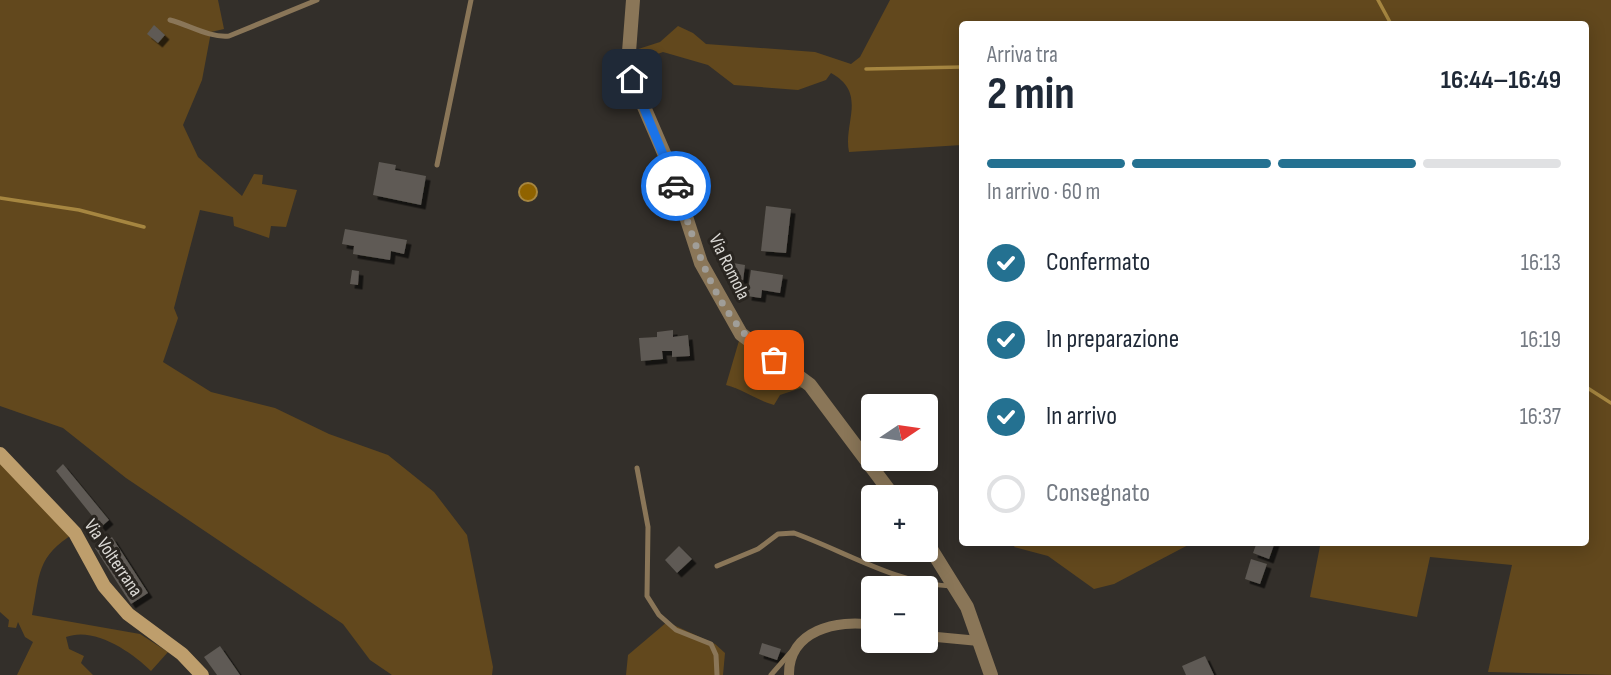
<!DOCTYPE html>
<html lang="it">
<meta charset="utf-8">
<style>
body{margin:0;font-family:"Sofia Sans Condensed",sans-serif;background:#f6f6f7;color:#1f2937;height:100vh;display:flex;flex-direction:column;font-size:26px;white-space:nowrap}
*{box-sizing:border-box;margin:0}
p{font-size:23px;color:#747a83}
.icon{flex:none;width:38px;height:38px;fill:none;stroke:currentColor;stroke-width:2;stroke-linecap:round;stroke-linejoin:round}
.map{position:relative;flex:1;overflow:hidden}
.details{position:absolute;left:959px;top:21px;width:630px;height:525px;display:flex;flex-direction:column;background:#fff;border-radius:7px;box-shadow:0 4px 18px #0003}
.details>*{flex:none}
.needle{width:46px;rotate:77deg}
.buttons{position:absolute;left:861px;top:394px;display:grid;gap:14px}
.buttons a{display:grid;place-items:center;width:77px;height:77px;border-radius:7px;background:#fff;box-shadow:0 4px 18px #0003;font-size:35px}
.pin{position:absolute;display:grid;place-items:center;width:60px;height:60px;color:#fff;margin:-30px;border-radius:14px;box-shadow:0 4px 10px #0006}
.courier{position:absolute;display:grid;place-items:center;width:70px;height:70px;margin:-35px;border:5px solid #1a73e8;border-radius:50%;background:#fff;color:#222;box-shadow:0 2px 9px #0007}
.head em{font-style:normal;font-weight:700}
.head div{display:flex;flex-direction:column-reverse}
.head{display:flex;align-items:center;justify-content:space-between;height:119px;padding:0 28px}
h1{font-size:46px;font-weight:700;line-height:52px}
.bar{display:grid;grid-template-columns:repeat(4,1fr);gap:10px 7px;align-content:center;height:84px;padding:0 28px}
.bar i{height:9px;border-radius:5px;background:#e0e1e3}
.bar .current{background:#247191}
.bar p{grid-column:span 4}
ol{padding:0 28px;list-style:none}
li{display:flex;align-items:center;gap:21px;height:77px}
li p{margin-inline-start:auto}
li .icon{padding:7px;border-radius:50%;background:#247191;color:#fff;stroke-width:4}
li:last-child{color:#747a83}
li i{width:38px;height:38px;border:4px solid #e0e1e3;border-radius:50%}
.map>svg:first-child{display:block}
.green{fill:#62481d}
.water{fill:#906300;stroke:#a68640;stroke-width:2}
.lines{fill:none;stroke-linecap:round;stroke-linejoin:round}
.stream{stroke:#a68640;stroke-width:3.5}
.building{fill:#5e5a54;filter:url(#shadow)}
.service{stroke:#8a7658;stroke-width:5}
.minor{stroke:#8a7658;stroke-width:10}
.tertiary{stroke:#8a7658;stroke-width:14}
.secondary{stroke:#be9e6c;stroke-width:14}
.done{stroke:#a09e99;stroke-width:7;stroke-dasharray:0 12.6}
.route{stroke:#1a73e8;stroke-width:9}
.labels{text-anchor:middle;dominant-baseline:central;stroke-width:6;stroke-linejoin:round;paint-order:stroke}
.street-label{font-size:19px;fill:#dbd9d5;stroke:#292520}
</style>
<div class="map">
<svg width="1611" height="675" viewBox="0 0 1611 675">
<defs>
<filter id="shadow"><feDropShadow dx="4.5" dy="4.5" stdDeviation="0" flood-color="#0009"/></filter>
</defs>
<rect width="100%" height="100%" fill="#332f2a"/>
<!-- green -->
<g class="green">
<path d="M 0,0 L 218,0 L 224,29 L 211,32 L 202,80 L 183,125 L 198,157 L 242,196 L 254,174 L 263,175 L 262,184 L 297,190 L 286,227 L 271,226 L 269,238 L 234,226 L 233,217 L 200,210 L 174,308 L 178,318 L 163,362 L 211,392 L 275,408 L 329,434 L 388,455 L 434,492 L 467,535 L 493,667 L 492,675 L 392,675 L 370,660 L 343,624 L 126,478 L 63,428 L 0,406 Z"/>
<path d="M 890,0 L 1611,0 L 1611,675 L 1488,672 L 1512,565 L 1430,557 L 1417,617 L 1310,597 L 1320,546 L 1291,543 L 1586,542 L 1586,24 L 962,24 L 962,145 L 849,152 C 843,123 868,93 831,73 L 826,80 L 798,90 L 785,89 L 734,85 L 708,65 L 663,52 L 630,64 L 629,52 L 660,42 L 678,26 L 693,33 L 706,44 L 815,52 L 851,64 L 860,57 Z"/>
<path d="M 741,334 L 810,385 L 780,395 L 774,405 C 756,400 743,389 726,385 Z"/>
<path d="M 0,454 L 75,533 C 36,556 40,575 32,615 L 140,634 L 168,652 L 151,671 C 132,652 94,626 66,637 L 69,649 L 84,656 L 81,663 L 93,675 L 17,675 L 33,642 L 25,637 L 18,622 L 16,628 L 8,627 L 9,620 L 0,612 Z"/>
<path d="M 1017,542 L 1192,542 L 1192,543 L 1114,584 L 1094,589 L 1048,556 L 1014,547 Z"/>
<path d="M 667,622 L 715,644 L 725,653 L 723,675 L 626,675 L 628,655 Z"/>
</g>
<!-- water -->
<circle class="water" cx="528" cy="192" r="9"/>
<g class="lines">
<!-- stream -->
<g class="stream">
<path d="M 1378,0 L 1391,24"/>
<path d="M 866,69 L 962,67"/>
<path d="M 0,198 L 79,210 L 144,227"/>
<path d="M 1586,387 L 1611,403"/>
</g>
</g>
<!-- building -->
<g class="building">
<path d="M 154,25 L 165,35 L 158,43 L 147,34 Z"/>
<path d="M 379,162 L 396,165 L 395,170 L 426,176 L 421,205 L 373,195 Z"/>
<path d="M 766,206 L 791,209 L 786,253 L 761,251 Z"/>
<path d="M 345,229 L 407,240 L 404,254 L 391,251 L 390,260 L 353,254 L 354,246 L 342,244 Z"/>
<path d="M 733,263 L 745,265 L 743,281 L 731,280 Z"/>
<path d="M 352,270 L 359,271 L 358,285 L 350,284 Z"/>
<path d="M 751,270 L 783,275 L 780,293 L 762,290 L 761,298 L 747,296 Z"/>
<path d="M 673,330 L 673,337 L 688,335 L 690,356 L 672,357 L 672,351 L 662,351 L 663,359 L 641,361 L 639,338 L 657,337 L 657,332 Z"/>
<path d="M 63,464 L 109,520 L 101,527 L 56,471 Z"/>
<path d="M 112,537 L 148,593 L 131,604 L 95,548 Z"/>
<path d="M 1257,542 L 1275,542 L 1269,559 L 1253,553 Z"/>
<path d="M 679,546 L 692,559 L 677,573 L 665,560 Z"/>
<path d="M 1251,559 L 1267,564 L 1260,584 L 1245,579 Z"/>
<path d="M 762,643 L 781,649 L 777,660 L 759,654 Z"/>
<path d="M 220,646 L 240,675 L 217,675 L 204,657 Z"/>
<path d="M 1205,656 L 1214,675 L 1186,675 L 1182,666 Z"/>
</g>
<g class="lines">
<!-- service -->
<g class="service">
<path d="M 170,20 C 189,25 210,38 229,36 L 317,0"/>
<path d="M 437,165 L 471,0"/>
<path d="M 637,468 L 648,527 L 647,596 L 659,615 L 676,630 L 711,644 L 716,655 L 717,675"/>
<path d="M 717,566 L 758,549 L 778,534 L 794,533 C 844,551 897,584 951,586"/>
<path d="M 771,675 L 791,652"/>
</g>
<!-- minor -->
<g class="minor">
<path d="M 926,636 L 979,641"/>
<path d="M 789,675 C 788,630 838,619 873,625"/>
</g>
<!-- tertiary -->
<g class="tertiary">
<path d="M 633,0 L 629,52 L 632,79 L 670,167 L 701,263 L 741,334 L 810,385 L 894,497"/>
<path d="M 926,541 L 967,607 L 991,675"/>
</g>
<!-- secondary -->
<path class="secondary" d="M 0,454 L 75,533 L 104,586 L 128,614 L 182,654 L 202,675"/>
</g>
<g class="lines">
<!-- done -->
<path class="done" d="M 676,186 C 697,250 716,320 774,360"/>
<!-- route -->
<path class="route" d="M 632,79 L 676,186"/>
</g>
<g class="labels">
<!-- street labels -->
<g class="street-label">
<text transform="translate(729 267) rotate(64)">Via Romola</text>
<text transform="translate(113 558) rotate(56)">Via Volterrana</text>
</g>
</g>
</svg>
<div class="buttons">
<a><svg class="needle" viewBox="-14 -14 28 28"><path d="M0-13l5 13h-10z" fill="#e53935"/><path d="M0 13l5-13h-10z" fill="#747a83"/></svg></a>
<a>+</a>
<a>−</a>
</div>
<div class="pin" style="left:774px;top:360px;background:#ea580c"><svg class="icon" aria-label="bag" viewBox="0 0 24 24"><path d="M5 8h14l-1 12H6zM9 8a3 3 0 0 1 6 0"/></svg></div>
<div class="pin" style="left:632px;top:79px;background:#1f2937"><svg class="icon" aria-label="home" viewBox="0 0 24 24"><path d="M3 11l9-7 9 7M6 9v11h12V9"/></svg></div>
<div class="courier" style="left:676px;top:186px"><svg class="icon" aria-label="car" viewBox="0 0 24 24"><path d="M5 17H2v-5l4-1 3-4h7l3 4 3 1v5h-3M9 17h6M6 11h13"/><circle cx="7" cy="17" r="2"/><circle cx="17" cy="17" r="2"/></svg></div>
<section class="details">
<div class="head"><div><h1>2 min</h1><p>Arriva tra</p></div><em>16:44–16:49</em></div>
<div class="bar"><i class="current"></i><i class="current"></i><i class="current"></i><i></i><p>In arrivo · 60 m</p></div>
<ol>
<li><svg class="icon" aria-label="check" viewBox="0 0 24 24"><path d="M5 12l5 5 9-10"/></svg>Confermato<p>16:13</p></li>
<li><svg class="icon" aria-label="check" viewBox="0 0 24 24"><path d="M5 12l5 5 9-10"/></svg>In preparazione<p>16:19</p></li>
<li><svg class="icon" aria-label="check" viewBox="0 0 24 24"><path d="M5 12l5 5 9-10"/></svg>In arrivo<p>16:37</p></li>
<li><i></i>Consegnato</li>
</ol>
</section>
</div>
